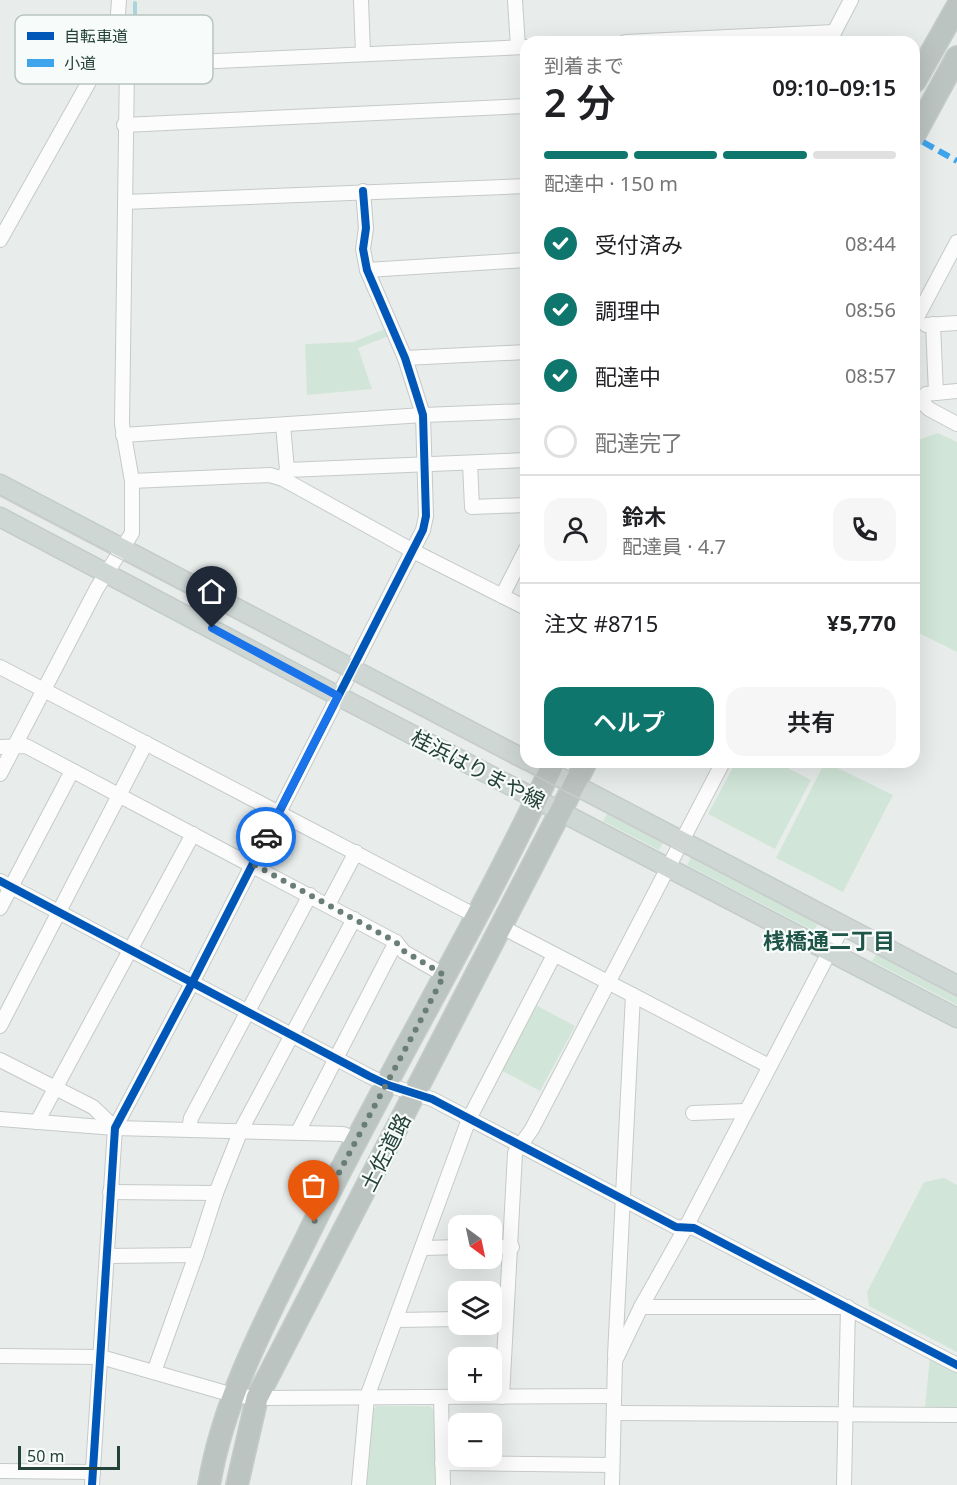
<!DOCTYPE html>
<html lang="ja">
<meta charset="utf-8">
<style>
body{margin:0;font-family:"Noto Sans","Noto Sans JP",sans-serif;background:#f6f6f6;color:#202124;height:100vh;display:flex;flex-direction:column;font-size:22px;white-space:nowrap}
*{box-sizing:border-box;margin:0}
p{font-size:20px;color:#757577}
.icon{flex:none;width:33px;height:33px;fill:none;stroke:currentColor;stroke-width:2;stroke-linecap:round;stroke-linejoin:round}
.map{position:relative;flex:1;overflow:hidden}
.details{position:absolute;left:520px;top:36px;width:400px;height:732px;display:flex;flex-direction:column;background:#fff;border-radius:18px;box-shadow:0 6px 24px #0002}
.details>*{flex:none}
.needle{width:39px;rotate:147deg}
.controls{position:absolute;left:448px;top:1215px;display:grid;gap:12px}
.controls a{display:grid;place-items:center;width:54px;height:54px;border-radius:12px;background:#fff;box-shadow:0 6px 24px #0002;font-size:30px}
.scale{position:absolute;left:18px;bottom:15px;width:102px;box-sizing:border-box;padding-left:6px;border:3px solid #24423a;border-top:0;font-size:16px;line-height:21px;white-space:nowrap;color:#24423a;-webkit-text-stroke:4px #f7fbf9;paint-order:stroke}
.pin{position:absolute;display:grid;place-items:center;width:51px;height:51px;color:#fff;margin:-62px -26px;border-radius:50% 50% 50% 0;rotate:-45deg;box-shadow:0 0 6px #0007}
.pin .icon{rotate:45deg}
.courier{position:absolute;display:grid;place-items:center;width:60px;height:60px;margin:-30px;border:4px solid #1a73e8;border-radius:50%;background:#fff;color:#222;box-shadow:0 2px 8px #0007}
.headline em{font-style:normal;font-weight:600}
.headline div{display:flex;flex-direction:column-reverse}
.headline{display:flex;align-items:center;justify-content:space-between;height:102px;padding:0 24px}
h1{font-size:39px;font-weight:600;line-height:45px}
.bar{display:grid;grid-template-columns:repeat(4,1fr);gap:9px 6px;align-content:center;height:72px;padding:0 24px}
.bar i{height:8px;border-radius:4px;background:#e0e0e0}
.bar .current{background:#0f766e}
.bar p{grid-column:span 4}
.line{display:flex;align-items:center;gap:15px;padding:0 24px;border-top:2px solid #e0e0e0}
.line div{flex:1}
.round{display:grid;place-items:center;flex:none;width:63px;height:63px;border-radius:18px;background:#f6f6f6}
ol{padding:0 24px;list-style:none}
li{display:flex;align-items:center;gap:18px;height:66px}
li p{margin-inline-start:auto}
li .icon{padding:6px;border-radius:50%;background:#0f766e;color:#fff;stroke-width:4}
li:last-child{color:#757577}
li i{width:33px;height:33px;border:3px solid #e0e0e0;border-radius:50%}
.primary-button{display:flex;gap:12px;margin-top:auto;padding:12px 24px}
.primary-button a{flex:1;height:69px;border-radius:18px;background:#0f766e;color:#fff;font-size:24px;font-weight:600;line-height:69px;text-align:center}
.primary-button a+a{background:#f6f6f6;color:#202124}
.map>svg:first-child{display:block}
.green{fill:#d1e6d8}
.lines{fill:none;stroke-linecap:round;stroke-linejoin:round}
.stream{stroke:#a9d4db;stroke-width:4}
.minor-casing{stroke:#c5cac8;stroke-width:16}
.major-casing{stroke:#c3ccc9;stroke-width:21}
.highway-casing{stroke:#c3ccc9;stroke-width:24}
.minor{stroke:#fcfcfc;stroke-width:14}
.major{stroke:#cfd7d5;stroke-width:18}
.highway{stroke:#bcc4c2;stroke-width:21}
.tram{stroke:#c9cdcc;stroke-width:1.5}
.quiet{stroke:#3ea4ec;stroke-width:6;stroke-dasharray:12 6;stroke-linecap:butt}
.cycleway-casing{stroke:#f7fbf9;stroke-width:11}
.cycleway{stroke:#0057b8;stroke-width:8}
.done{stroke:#697e78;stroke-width:6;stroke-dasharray:0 10.8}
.route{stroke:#1a73e8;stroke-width:8}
.labels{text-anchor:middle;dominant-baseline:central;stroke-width:4.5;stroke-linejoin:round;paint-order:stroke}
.street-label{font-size:21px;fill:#24423a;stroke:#f7fbf9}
.neighbourhood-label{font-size:22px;font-weight:bold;fill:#1f5548;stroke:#f7fbf9}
.key{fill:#f7fbf9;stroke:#b8c4c0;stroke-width:1.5}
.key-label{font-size:16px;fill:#24423a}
</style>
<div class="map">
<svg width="957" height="1485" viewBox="0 0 957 1485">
<rect width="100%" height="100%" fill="#e8edeb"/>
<!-- green -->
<g class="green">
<path d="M 385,329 L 389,336 L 358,348 L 372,389 L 307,395 L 305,344 L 353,342 Z"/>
<path d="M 938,433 L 957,442 L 957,652 L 915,631 L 915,441 Z"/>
<path d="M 736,762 L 776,762 L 811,780 L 775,849 L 708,814 Z"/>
<path d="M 825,762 L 893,795 L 843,892 L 776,858 Z"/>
<path d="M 609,810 L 665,839 L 659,850 L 603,821 Z"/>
<path d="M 692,855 L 819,921 L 814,931 L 687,865 Z"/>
<path d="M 878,951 L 957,992 L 957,1005 L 872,961 Z"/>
<path d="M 534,1004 L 575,1026 L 540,1091 L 499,1069 Z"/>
<path d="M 944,1178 L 957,1185 L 957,1352 L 869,1306 L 867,1292 L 924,1182 Z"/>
<path d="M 930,1356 L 957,1371 L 957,1407 L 925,1408 Z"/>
<path d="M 377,1406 L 430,1406 L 435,1411 L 436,1485 L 364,1485 L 372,1410 Z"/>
</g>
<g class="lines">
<!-- stream -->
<path class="stream" d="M 135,34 L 135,3"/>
<defs>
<g id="minor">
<path d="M 361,0 L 363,54"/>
<path d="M 515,0 L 518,47"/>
<path d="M 625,42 L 834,32"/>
<path d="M 829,42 L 851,0"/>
<path d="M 127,65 L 526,47"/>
<path d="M 124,125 L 526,106"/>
<path d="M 125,202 L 526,186"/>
<path d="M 0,240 L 90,80 L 103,44 L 117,28"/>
<path d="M 367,270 L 526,260"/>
<path d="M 915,321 L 957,242"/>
<path d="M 933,324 L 936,393"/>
<path d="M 926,325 L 957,323"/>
<path d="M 405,358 L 526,352"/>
<path d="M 926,394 L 957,391"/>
<path d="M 915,395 L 929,409 L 957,424"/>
<path d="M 123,435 L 423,415 L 526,411"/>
<path d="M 470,463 L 472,507 L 526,505"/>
<path d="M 287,470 L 526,460"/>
<path d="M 283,478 L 287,470 L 283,425"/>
<path d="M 132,481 L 270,475 L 283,479 L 415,552 L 526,608"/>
<path d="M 502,596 L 526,549"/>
<path d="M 0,667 L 476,916"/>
<path d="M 0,747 L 26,746 L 396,942 L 404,952 L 444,975"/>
<path d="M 0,774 L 97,588 L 132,533 L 132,481 L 122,424 L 127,65 L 117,28 L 119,0"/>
<path d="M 0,881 L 369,1076 L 388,1085 L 432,1099 L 676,1227 L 694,1228 L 957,1365"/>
<path d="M 328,905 L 356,852"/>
<path d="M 0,908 L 72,771"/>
<path d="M 502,927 L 769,1066"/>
<path d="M 0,1026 L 146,743"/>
<path d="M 0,1060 L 93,1107 L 115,1128"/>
<path d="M 693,1113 L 745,1111"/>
<path d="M 0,1119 L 115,1128 L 343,1134 L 355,1139"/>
<path d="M 37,1122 L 193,834"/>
<path d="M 189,1129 L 191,1118 L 310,895"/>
<path d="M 298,1132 L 396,942"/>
<path d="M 110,1192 L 216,1193"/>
<path d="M 492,1247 L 512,1247"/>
<path d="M 424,1248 L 459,1247"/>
<path d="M 107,1256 L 196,1255"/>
<path d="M 641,1307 L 846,1307"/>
<path d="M 397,1320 L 459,1319"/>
<path d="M 0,1356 L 101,1357 L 233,1395 L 257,1398 L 614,1396"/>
<path d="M 615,1356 L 633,995"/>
<path d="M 154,1372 L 196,1255 L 216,1193 L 241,1130 L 354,919"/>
<path d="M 441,1397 L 443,1485"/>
<path d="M 502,1397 L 515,1153 L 532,1129 L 723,762"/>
<path d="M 614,1413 L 957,1415"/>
<path d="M 442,1463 L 612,1465"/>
<path d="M 0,1471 L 93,1472"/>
<path d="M 92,1485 L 115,1128 L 192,983 L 423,530 L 426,516 L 423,415 L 405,358 L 367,270 L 363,249 L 366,228 L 363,191"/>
<path d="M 359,1485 L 367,1397 L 469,1119 L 554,955"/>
<path d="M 612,1485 L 615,1361 L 641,1307 L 686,1227 L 843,926"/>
<path d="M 844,1485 L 848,1307"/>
</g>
<g id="major">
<path d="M 0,484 L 526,760"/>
<path d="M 0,517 L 338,696 L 957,1018"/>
<path d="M 531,762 L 957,985"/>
</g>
<g id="highway">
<path d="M 915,81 L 957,7"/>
<path d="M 915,134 L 957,57"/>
<path d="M 209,1485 C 224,1397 266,1320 305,1241 C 384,1079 478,925 554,762"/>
<path d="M 237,1485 L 257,1398 L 586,762"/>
</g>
</defs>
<!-- minor casing -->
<use href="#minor" class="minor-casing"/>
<!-- major casing -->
<use href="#major" class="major-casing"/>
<!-- highway casing -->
<use href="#highway" class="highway-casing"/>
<!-- minor -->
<use href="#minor" class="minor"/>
<!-- major -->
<use href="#major" class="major"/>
<!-- highway -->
<use href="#highway" class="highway"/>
<!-- tram -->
<path class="tram" d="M 0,496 L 957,996"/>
<!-- quiet -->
<path class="quiet" d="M 923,142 L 957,161"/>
<defs>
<g id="cycleway">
<path d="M 0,881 L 369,1076 L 388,1085 L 432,1099 L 676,1227 L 694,1228 L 957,1365"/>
<path d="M 92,1485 L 115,1128 L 192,983 L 423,530 L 426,516 L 423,415 L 405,358 L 367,270 L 363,249 L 366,228 L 363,191"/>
</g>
</defs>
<!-- cycleway casing -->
<use href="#cycleway" class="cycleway-casing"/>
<!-- cycleway -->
<use href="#cycleway" class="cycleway"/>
</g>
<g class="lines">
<!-- done -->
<path class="done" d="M 266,837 L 253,864 L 396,942 L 404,951 L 444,975 C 402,1058 355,1139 314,1222"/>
<!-- route -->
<path class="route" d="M 212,628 L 338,696 L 266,837"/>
</g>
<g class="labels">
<!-- street labels -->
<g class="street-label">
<text transform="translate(478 769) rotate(27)">桂浜はりまや線</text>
<text transform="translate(385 1152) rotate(-63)">土佐道路</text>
</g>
<!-- neighbourhood labels -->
<g class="neighbourhood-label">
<text x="829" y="940">桟橋通二丁目</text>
</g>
</g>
<!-- legend -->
<rect x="15" y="15" width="198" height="69" rx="9" class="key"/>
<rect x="27" y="32" width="27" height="8" fill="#0057b8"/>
<rect x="27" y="59" width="27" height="8" fill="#3ea4ec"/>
<g class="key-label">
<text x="64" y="42">自転車道</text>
<text x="64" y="69">小道</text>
</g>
</svg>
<div class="controls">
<a><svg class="needle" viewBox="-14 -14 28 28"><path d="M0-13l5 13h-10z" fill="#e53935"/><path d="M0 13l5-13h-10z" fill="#757577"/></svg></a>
<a><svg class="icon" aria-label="layers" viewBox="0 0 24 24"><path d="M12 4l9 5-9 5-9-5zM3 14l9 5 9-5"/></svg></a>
<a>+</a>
<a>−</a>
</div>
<div class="scale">50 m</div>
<div class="pin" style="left:314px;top:1222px;background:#ea580c"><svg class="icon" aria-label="bag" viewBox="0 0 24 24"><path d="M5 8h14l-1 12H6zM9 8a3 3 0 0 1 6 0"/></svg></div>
<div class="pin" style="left:212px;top:628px;background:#1f2937"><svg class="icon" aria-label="home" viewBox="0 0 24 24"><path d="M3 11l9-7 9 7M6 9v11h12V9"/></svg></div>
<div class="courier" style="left:266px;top:837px"><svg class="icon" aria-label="car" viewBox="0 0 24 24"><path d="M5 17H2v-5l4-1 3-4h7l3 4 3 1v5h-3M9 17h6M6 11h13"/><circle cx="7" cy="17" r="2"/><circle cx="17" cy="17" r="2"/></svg></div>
<section class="details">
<div class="headline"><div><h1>2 分</h1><p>到着まで</p></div><em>09:10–09:15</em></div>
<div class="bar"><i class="current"></i><i class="current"></i><i class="current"></i><i></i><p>配達中 · 150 m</p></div>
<ol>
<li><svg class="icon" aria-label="check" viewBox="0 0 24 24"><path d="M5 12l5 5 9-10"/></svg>受付済み<p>08:44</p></li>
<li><svg class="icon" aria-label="check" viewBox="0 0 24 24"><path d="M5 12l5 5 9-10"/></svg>調理中<p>08:56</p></li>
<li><svg class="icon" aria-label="check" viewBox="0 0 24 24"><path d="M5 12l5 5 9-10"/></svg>配達中<p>08:57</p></li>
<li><i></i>配達完了</li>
</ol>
<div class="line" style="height:108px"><a class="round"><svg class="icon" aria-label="person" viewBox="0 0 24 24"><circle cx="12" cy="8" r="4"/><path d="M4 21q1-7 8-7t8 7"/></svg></a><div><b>鈴木</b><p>配達員 · 4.7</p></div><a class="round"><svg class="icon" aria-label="phone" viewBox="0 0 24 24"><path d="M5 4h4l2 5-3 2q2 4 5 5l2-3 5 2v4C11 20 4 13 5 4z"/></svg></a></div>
<div class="line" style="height:78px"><div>注文 #8715</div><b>¥5,770</b></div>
<div class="primary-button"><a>ヘルプ</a><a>共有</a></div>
</section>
</div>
